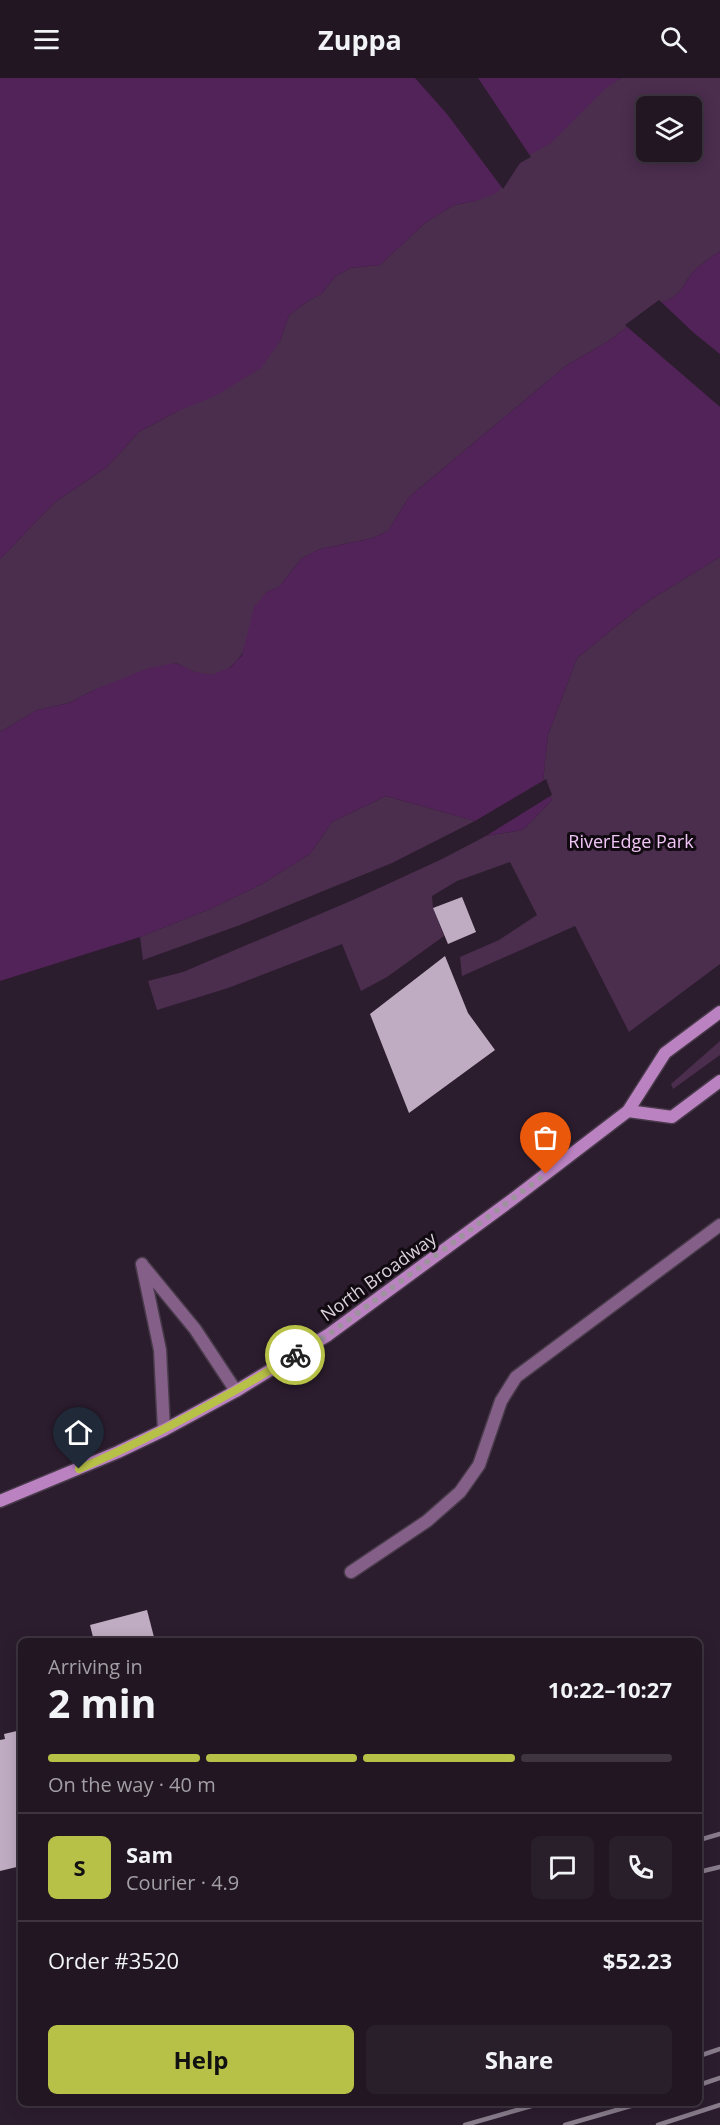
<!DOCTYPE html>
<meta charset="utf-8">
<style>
body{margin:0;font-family:"Open Sans",sans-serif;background:#291f2a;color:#f1f3f6;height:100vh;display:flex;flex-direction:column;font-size:22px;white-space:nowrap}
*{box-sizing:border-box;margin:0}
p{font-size:20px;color:#a29fa5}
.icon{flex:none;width:33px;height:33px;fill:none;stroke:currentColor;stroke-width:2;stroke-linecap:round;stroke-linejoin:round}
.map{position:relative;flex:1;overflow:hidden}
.panel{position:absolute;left:18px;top:1560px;width:684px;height:468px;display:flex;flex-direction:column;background:#211622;border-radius:9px;box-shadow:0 3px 15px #0003,0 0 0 2px #3e3540}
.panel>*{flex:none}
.controls{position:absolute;left:636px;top:18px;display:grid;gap:12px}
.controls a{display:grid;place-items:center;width:66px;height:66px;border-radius:9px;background:#211622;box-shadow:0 3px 15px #0003,0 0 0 2px #3e3540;font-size:30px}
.pin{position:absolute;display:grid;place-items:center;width:51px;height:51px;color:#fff;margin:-62px -26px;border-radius:50% 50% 50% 0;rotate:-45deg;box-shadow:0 0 6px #0007}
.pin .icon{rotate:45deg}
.courier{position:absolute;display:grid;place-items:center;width:60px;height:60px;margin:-30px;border:4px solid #b8c147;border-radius:50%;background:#fff;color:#222;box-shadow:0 2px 8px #0007}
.summary em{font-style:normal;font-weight:700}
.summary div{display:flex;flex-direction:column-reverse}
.summary{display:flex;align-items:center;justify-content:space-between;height:102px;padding:0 30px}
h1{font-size:39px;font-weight:700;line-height:45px}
.bar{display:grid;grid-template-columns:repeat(4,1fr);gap:9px 6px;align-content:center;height:72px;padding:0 30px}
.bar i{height:8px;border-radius:4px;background:#3e3540}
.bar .current{background:#b8c147}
.bar p{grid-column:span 4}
.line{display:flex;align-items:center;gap:15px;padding:0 30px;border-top:2px solid #3e3540}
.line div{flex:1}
.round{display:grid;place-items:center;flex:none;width:63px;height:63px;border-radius:9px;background:#291f2a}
.action{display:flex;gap:12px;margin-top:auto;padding:12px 30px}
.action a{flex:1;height:69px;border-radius:9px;background:#b8c147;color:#111;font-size:24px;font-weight:700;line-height:69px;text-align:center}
.action a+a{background:#291f2a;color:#f1f3f6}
header{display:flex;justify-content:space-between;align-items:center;height:78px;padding:0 30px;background:#211622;font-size:27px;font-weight:700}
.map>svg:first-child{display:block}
.green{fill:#4b2d4e;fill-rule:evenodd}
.water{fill:#522358}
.pier{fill:#2c1d2e}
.building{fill:#c0acc2}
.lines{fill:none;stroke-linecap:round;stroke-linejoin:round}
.lane-casing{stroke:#483a4a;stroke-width:15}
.secondary-casing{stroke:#483a4a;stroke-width:15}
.lane{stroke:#846088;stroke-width:12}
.secondary{stroke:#bb82c2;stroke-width:12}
.rail{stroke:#887c8a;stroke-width:4.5}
.done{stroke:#9e929f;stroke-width:6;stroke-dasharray:0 10.8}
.route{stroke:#b8c147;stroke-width:8}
.labels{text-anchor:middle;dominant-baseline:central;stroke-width:6;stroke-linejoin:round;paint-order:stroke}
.park-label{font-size:18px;fill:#f1c5f6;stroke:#110a11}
.street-label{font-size:18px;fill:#dbd1dc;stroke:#110a11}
</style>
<header><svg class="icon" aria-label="menu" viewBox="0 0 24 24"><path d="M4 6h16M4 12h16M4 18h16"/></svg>Zuppa<svg class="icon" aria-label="search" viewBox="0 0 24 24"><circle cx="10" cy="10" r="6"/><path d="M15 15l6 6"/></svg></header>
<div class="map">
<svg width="720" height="2047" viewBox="0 0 720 2047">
<rect width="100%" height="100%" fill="#2c1d2e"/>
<!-- green -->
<g class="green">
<path d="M 621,0 L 720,0 L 720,173 C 713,178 704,184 697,190 C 680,206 687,216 660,225 L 607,264 L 567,287 L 409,419 L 388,453 L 373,460 L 320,471 L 302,480 L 279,509 L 267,514 C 257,541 246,593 212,597 C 199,598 186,590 176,585 L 94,612 L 69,625 L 37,632 L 0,654 L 0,481 L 55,424 L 107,389 L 139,354 L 176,334 L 280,263 L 289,237 L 308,223 L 321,216 L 335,199 L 350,190 L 380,187 L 425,145 L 454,127 L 475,123 L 518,83 L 583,31 L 607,8 ZM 646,28 L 692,28 L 692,74 L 646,74 Z"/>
<path d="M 720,479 L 720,886 L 629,954 L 575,848 L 462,898 L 460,879 L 499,862 L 537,837 L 510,784 L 457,803 L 432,818 L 433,830 L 444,858 L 387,899 L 361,913 L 342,866 L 228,910 L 157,932 L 148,903 L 183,894 L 353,822 L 442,781 L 486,758 L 523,752 L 552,722 L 543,703 L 548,657 L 577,580 L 645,525 Z"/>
<path d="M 386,718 L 475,743 L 392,785 L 240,847 L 143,882 L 140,859 L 210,831 L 262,806 L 310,776 L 332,744 Z"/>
<path d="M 720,963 L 720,977 L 673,1011 L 671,1006 Z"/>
</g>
<!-- water -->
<g class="water">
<path d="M 0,0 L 621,0 L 607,9 L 551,65 L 518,83 L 497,115 L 475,123 L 454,127 L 425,145 L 380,187 L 350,190 L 335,199 L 321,216 L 308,223 L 289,237 L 280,263 L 261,290 L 217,317 L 176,334 L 139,354 L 107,389 L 55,424 L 0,481 Z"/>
<path d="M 720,173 L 720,479 L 645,525 L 577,580 L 548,657 L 543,703 L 552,722 L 523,752 L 486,758 L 475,743 L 386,718 L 332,744 L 310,776 L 262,806 L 210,831 L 140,859 L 0,903 L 0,654 L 37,632 L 69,625 L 94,612 L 149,590 L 176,585 L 195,594 L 212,597 L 231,589 L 242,577 L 254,529 L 267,514 L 279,509 L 302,480 L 320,471 L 373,460 L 388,453 L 409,419 L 567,287 L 607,264 L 660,225 C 687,216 680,206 697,190 C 704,184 713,178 720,173 Z"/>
</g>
<!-- pier -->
<g class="pier">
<path d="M 415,0 L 478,0 L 531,79 L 520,85 L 503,111 L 447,36 Z"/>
<path d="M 659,222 L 694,255 L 720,276 L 720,329 L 625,247 Z"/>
<path d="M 546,701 L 552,717 L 486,758 L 475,743 Z"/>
</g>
<!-- building -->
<g class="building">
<path d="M 462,819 L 476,854 L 448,866 L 433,830 Z"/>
<path d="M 445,878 L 468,935 L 495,972 L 409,1035 L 370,936 Z"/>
<path d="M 147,1532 L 155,1563 L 94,1563 L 90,1547 Z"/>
<path d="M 21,1652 L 21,1788 L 0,1793 L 0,1662 L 5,1661 L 4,1656 Z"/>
</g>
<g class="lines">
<defs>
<g id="lane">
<path d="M 142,1186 L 160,1272 L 164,1352"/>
<path d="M 144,1189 L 195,1251 L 236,1313"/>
<path d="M 351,1494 L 427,1443 L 460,1414 L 479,1387 L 501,1323 L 516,1299 L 720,1147"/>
</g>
<g id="secondary">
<path d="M 628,1033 L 672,1039 L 720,1003"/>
<path d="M 0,1423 L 118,1374 L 164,1352 L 236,1313 L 328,1257 L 513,1121 L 628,1033 L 665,975 L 720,934"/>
</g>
</defs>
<!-- lane casing -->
<use href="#lane" class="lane-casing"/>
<!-- secondary casing -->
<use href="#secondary" class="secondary-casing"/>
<!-- lane -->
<use href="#lane" class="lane"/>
<!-- secondary -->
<use href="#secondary" class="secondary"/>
<!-- rail -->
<g class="rail">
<path d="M 699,1762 L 720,1756"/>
<path d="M 699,1794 L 720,1789"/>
<path d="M 699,1978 L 720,1971"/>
<path d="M 699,2007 L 720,2000"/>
<path d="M 465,2047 L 542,2025"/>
<path d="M 565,2047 L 641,2025"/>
<path d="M 658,2047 L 720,2027"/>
</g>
</g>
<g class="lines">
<!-- done -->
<path class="done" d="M 295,1277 L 328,1257 L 546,1096"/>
<!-- route -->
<path class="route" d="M 79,1391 C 154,1359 225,1320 295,1277"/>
</g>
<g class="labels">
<!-- park labels -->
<g class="park-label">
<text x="631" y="763">RiverEdge Park</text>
</g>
<!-- street labels -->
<g class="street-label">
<text transform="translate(378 1198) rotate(-36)">North Broadway</text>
</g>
</g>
</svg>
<div class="controls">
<a><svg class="icon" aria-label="layers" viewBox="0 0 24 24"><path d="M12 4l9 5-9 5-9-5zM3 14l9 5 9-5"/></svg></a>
</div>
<div class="pin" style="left:546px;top:1096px;background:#ea580c"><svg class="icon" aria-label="bag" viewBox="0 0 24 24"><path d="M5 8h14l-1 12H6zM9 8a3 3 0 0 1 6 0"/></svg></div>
<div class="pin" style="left:79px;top:1391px;background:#1f2937"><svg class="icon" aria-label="home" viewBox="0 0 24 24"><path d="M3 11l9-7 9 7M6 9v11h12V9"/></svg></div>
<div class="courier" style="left:295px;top:1277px"><svg class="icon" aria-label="bike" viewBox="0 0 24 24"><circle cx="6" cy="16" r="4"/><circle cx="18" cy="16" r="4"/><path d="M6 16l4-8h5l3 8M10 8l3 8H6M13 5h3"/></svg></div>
<section class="panel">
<div class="summary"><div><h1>2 min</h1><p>Arriving in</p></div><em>10:22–10:27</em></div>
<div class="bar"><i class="current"></i><i class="current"></i><i class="current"></i><i></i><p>On the way · 40 m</p></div>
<div class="line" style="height:108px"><b class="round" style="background:#b8c147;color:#111">S</b><div><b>Sam</b><p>Courier · 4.9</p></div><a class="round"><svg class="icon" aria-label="chat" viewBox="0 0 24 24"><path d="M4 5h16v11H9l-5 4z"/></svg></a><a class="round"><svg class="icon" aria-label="phone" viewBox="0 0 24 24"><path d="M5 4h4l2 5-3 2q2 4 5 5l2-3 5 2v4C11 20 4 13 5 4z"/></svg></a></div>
<div class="line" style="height:78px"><div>Order #3520</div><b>$52.23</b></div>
<div class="action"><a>Help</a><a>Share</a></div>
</section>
</div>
